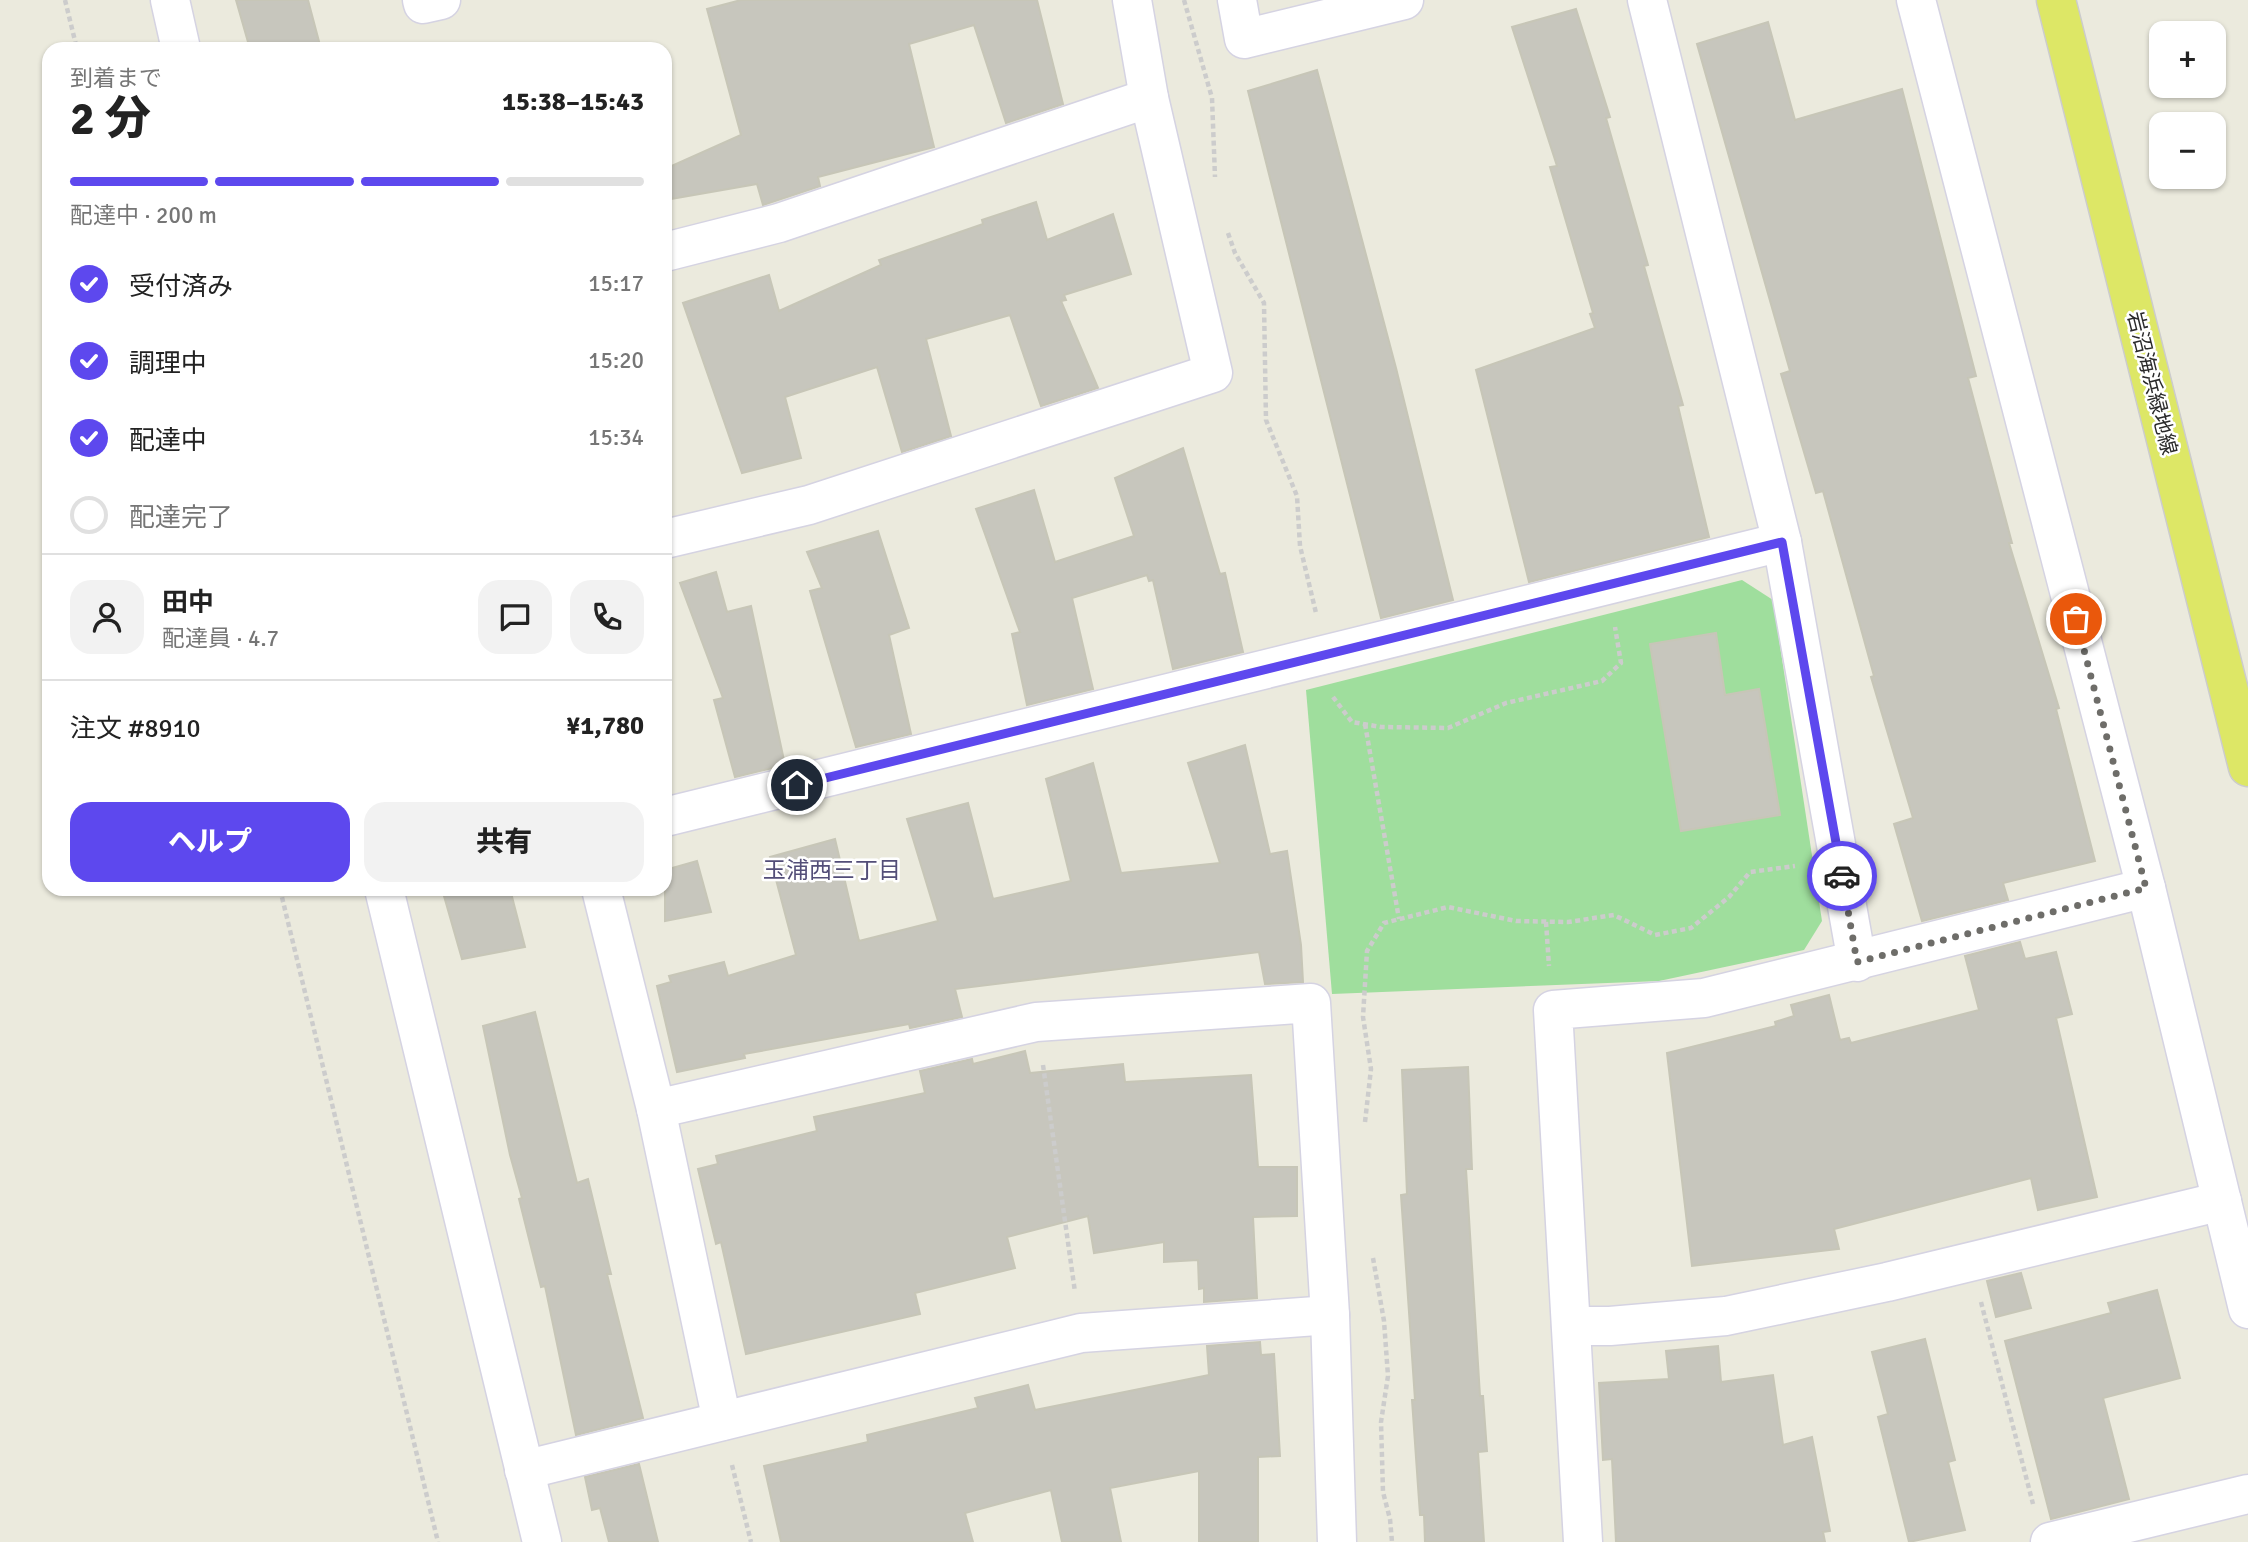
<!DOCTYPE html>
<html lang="ja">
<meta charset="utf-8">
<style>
body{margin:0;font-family:Signika,"Noto Sans JP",sans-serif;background:#f2f2f2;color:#222;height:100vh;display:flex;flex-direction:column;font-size:26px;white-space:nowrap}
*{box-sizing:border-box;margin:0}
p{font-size:23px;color:#767676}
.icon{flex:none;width:38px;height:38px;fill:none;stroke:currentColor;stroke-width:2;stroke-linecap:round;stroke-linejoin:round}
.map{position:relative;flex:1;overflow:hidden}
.side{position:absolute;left:42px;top:42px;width:630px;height:854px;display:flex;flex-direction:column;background:#fff;border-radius:21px;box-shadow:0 2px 5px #0004}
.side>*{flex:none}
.controls{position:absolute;left:2149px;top:21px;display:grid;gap:14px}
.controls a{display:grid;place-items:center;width:77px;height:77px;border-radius:14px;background:#fff;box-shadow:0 2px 5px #0004;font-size:35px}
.pin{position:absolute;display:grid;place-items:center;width:60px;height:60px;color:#fff;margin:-30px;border:4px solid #fff;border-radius:50%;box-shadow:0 2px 7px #0007}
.courier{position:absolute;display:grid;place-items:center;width:70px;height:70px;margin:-35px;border:5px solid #5d48ee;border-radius:50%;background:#fff;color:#222;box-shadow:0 2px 9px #0007}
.headline em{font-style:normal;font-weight:800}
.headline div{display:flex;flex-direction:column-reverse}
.headline{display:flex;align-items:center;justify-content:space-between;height:119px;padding:0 28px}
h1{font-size:46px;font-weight:800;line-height:52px}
.bar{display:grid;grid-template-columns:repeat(4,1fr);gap:10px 7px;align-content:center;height:84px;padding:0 28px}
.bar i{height:9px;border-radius:5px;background:#e0e0e0}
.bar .on{background:#5d48ee}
.bar p{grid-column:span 4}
.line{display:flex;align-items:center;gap:18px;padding:0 28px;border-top:2px solid #e0e0e0}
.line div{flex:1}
.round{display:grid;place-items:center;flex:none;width:74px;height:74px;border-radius:21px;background:#f2f2f2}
ol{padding:0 28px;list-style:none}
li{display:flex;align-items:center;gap:21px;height:77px}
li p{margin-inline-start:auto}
li .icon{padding:7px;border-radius:50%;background:#5d48ee;color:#fff;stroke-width:4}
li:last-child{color:#767676}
li i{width:38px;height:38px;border:4px solid #e0e0e0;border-radius:50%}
.button{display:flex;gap:14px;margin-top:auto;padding:14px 28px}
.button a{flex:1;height:80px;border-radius:21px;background:#5d48ee;color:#fff;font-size:28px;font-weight:800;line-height:80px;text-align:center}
.button a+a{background:#f2f2f2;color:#222}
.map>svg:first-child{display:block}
.green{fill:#9fde9d}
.building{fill:#c7c6bd;stroke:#c7c6b7;stroke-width:2}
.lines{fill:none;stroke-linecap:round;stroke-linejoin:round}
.minor-casing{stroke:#d5d3e2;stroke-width:41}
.major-casing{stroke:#ccc;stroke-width:41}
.path{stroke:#ccc;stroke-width:4.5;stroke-dasharray:5 3.5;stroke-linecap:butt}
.minor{stroke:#fff;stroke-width:38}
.major{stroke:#dde766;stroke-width:38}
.done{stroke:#6e6d69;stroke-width:7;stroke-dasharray:0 12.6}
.route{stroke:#5d48ee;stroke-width:9}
.labels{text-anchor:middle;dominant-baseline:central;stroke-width:5;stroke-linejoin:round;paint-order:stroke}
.street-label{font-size:21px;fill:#2a2a2a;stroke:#fff}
.neighbourhood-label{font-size:23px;fill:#534e78;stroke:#fff}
</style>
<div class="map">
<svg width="2248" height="1542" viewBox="0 0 2248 1542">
<rect width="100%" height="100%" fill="#ebeadd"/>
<!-- green -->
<path class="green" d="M 1742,580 L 1773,600 L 1822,921 L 1804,950 L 1659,981 L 1332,994 L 1306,690 Z"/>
<!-- building -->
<g class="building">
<path d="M 236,0 L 308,0 L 321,49 L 250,49 Z"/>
<path d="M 741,0 L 1037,0 L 1063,104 L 1006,123 L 974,25 L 909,44 L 934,147 L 818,177 L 820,186 L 763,205 L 757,184 L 665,200 L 665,169 L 741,135 L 707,9 Z"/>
<path d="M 1576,9 L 1610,117 L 1606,118 L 1648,265 L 1644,266 L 1683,405 L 1678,406 L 1709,537 L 1529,582 L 1476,370 L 1595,328 L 1590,314 L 1593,313 L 1550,167 L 1557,166 L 1512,27 Z"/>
<path d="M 1768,22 L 1795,120 L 1902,89 L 1976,376 L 1968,378 L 2012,543 L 2009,543 L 2059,708 L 2056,709 L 2095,861 L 2003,883 L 2008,900 L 1922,921 L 1894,824 L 1913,818 L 1871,677 L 1874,676 L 1823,491 L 1816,493 L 1781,374 L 1790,371 L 1697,44 Z"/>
<path d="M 1317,70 L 1396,368 L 1453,600 L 1381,618 L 1248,91 Z"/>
<path d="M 1036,202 L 1047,240 L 1113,214 L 1131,274 L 1064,295 L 1066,300 L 1061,301 L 1098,388 L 1041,406 L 1010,315 L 926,339 L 951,436 L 902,452 L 877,367 L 785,397 L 801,458 L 742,473 L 683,303 L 769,275 L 779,311 L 881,265 L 879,260 L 983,224 L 982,220 Z"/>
<path d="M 1183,448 L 1220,574 L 1225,573 L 1243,652 L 1173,669 L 1153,580 L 1149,581 L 1147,575 L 1072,598 L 1093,689 L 1027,705 L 1012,634 L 1020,632 L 976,509 L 1034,490 L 1055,562 L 1134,536 L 1115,478 Z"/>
<path d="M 878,531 L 909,628 L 889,635 L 911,734 L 856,747 L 810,591 L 822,588 L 807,552 Z"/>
<path d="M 716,572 L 727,612 L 751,606 L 785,765 L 735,777 L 714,700 L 723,698 L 680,583 Z"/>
<path d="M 1716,633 L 1725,695 L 1759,689 L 1780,815 L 1681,831 L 1650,644 Z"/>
<path d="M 1245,745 L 1270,854 L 1287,851 L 1301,945 L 1303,982 L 1265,984 L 1259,952 L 955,989 L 962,1017 L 910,1028 L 909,1024 L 744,1054 L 745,1058 L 677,1072 L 657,986 L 671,982 L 669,976 L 724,962 L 728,976 L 796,955 L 770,857 L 835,839 L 859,941 L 938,921 L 907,819 L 968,803 L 993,899 L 1071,881 L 1046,779 L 1093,763 L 1121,873 L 1220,863 L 1188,763 Z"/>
<path d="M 697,861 L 711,912 L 665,921 L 665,870 Z"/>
<path d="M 442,889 L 510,889 L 525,947 L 462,959 Z"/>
<path d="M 2020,942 L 2025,959 L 2056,952 L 2072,1014 L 2056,1018 L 2097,1197 L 2038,1210 L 2031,1178 L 1834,1229 L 1839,1249 L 1692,1266 L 1667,1053 L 1776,1026 L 1775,1022 L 1794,1016 L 1791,1005 L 1829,995 L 1840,1040 L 1849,1038 L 1851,1043 L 1979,1010 L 1965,956 Z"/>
<path d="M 535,1012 L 577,1183 L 588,1179 L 611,1274 L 607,1274 L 643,1418 L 576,1435 L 545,1286 L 541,1287 L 519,1199 L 522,1198 L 510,1155 L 483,1026 Z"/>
<path d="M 1025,1051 L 1030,1073 L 1123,1064 L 1125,1082 L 1251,1075 L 1258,1167 L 1297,1167 L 1297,1216 L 1253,1217 L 1257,1298 L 1204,1302 L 1204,1288 L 1199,1289 L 1198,1260 L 1164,1262 L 1164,1242 L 1094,1253 L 1088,1216 L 1007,1237 L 1015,1268 L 915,1293 L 920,1314 L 746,1354 L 721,1242 L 716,1244 L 698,1169 L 718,1164 L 716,1156 L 817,1131 L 814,1117 L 925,1093 L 920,1071 L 972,1059 L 973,1064 Z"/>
<path d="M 1468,1067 L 1472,1169 L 1466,1169 L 1480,1396 L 1483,1396 L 1487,1451 L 1478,1452 L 1484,1542 L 1425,1542 L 1424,1515 L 1420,1515 L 1412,1400 L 1415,1400 L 1401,1195 L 1407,1194 L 1402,1070 Z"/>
<path d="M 2021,1273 L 2031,1308 L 1996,1317 L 1987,1281 Z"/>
<path d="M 2157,1290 L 2180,1378 L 2103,1398 L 2129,1499 L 2051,1519 L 2005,1341 L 2111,1313 L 2108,1303 Z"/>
<path d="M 1925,1339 L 1955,1460 L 1948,1462 L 1965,1530 L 1909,1542 L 1878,1417 L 1888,1414 L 1872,1352 Z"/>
<path d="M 1260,1342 L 1261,1355 L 1274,1354 L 1280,1456 L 1258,1457 L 1258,1542 L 1199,1542 L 1199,1471 L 1110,1488 L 1121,1542 L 1062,1542 L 1051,1490 L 965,1513 L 973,1542 L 781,1542 L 764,1466 L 868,1442 L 867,1435 L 978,1408 L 975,1398 L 1028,1385 L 1035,1410 L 1209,1375 L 1207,1346 Z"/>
<path d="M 1718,1346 L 1721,1382 L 1773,1375 L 1783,1445 L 1812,1437 L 1830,1531 L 1823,1532 L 1825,1542 L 1616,1542 L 1612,1459 L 1603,1460 L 1599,1383 L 1669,1379 L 1666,1351 Z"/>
<path d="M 639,1464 L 658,1542 L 609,1542 L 600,1508 L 592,1510 L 585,1477 Z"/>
</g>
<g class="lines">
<defs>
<g id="minor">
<path d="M 170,0 L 181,49"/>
<path d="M 422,0 L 423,4 L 441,0"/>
<path d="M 1237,0 L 1244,39 L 1404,0"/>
<path d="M 1647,0 L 1782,542 L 1857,962"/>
<path d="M 1916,0 L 2146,888 L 2248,1309"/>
<path d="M 665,252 L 779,223 L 1149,98"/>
<path d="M 665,539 L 809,505 L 1213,373 L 1149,98 L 1132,0"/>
<path d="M 665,817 L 1782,542"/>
<path d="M 384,889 L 542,1542"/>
<path d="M 601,889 L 656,1109 L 722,1421"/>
<path d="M 656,1109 L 1036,1022 L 1311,1003 L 1330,1315 L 1337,1542"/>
<path d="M 1571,1326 L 1610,1326 L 1726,1316 L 1887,1282 L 2222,1201"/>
<path d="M 524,1470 L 1081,1333 L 1330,1315"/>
<path d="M 1583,1542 L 1553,1010 L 1704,998 L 2146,888"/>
<path d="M 2050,1542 L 2248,1494"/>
</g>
<path id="major" d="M 2056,0 L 2248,767"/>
</defs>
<!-- minor casing -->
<use href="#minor" class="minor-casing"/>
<!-- major casing -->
<use href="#major" class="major-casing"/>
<!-- path -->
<g class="path">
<path d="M 65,0 L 77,49"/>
<path d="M 1184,0 L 1212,98 L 1215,177"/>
<path d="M 1228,233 L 1235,253 L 1264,303 L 1266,420 L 1297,496 L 1300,546 L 1316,613"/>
<path d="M 1333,697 L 1352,722 L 1381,727 L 1448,728 L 1506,703 L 1602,681 L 1621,663 L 1615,627"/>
<path d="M 1365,724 L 1399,919"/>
<path d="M 280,889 L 438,1542"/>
<path d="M 1546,922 L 1549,966"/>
<path d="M 1043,1065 L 1075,1292"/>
<path d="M 1365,1122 L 1371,1069 L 1363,1017 L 1367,951 L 1384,923 L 1448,907 L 1516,921 L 1568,922 L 1614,915 L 1655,935 L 1691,928 L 1729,897 L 1750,872 L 1795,866"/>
<path d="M 1373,1258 L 1384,1321 L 1388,1376 L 1381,1422 L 1383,1492 L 1390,1519 L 1392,1542"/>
<path d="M 1981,1302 L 2033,1504"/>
<path d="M 732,1465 L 751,1542"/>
</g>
<!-- minor -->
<use href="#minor" class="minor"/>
<!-- major -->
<use href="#major" class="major"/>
</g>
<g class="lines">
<!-- done -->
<path class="done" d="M 1842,876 L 1857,962 L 2146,888 L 2076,619"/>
<!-- route -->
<path class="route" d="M 797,785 L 1782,542 L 1842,876"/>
</g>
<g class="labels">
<!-- street labels -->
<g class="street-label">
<text transform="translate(2152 383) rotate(76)">岩沼海浜緑地線</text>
</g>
<!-- neighbourhood labels -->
<g class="neighbourhood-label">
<text x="832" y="870">玉浦西三丁目</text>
</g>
</g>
</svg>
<div class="controls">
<a>+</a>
<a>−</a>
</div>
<div class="pin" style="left:2076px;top:619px;background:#ea580c"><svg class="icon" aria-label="bag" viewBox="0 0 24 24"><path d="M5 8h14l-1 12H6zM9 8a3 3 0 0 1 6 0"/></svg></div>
<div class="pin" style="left:797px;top:785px;background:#1f2937"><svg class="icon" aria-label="home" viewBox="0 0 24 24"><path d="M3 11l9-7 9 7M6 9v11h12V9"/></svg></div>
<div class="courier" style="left:1842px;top:876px"><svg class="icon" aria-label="car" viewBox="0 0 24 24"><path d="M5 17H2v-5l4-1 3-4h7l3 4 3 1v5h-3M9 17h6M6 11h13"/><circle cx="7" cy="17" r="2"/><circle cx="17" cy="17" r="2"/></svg></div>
<section class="side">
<div class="headline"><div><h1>2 分</h1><p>到着まで</p></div><em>15:38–15:43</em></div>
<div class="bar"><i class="on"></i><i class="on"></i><i class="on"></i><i></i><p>配達中 · 200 m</p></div>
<ol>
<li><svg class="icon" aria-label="check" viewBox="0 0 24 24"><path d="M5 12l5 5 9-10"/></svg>受付済み<p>15:17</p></li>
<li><svg class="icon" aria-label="check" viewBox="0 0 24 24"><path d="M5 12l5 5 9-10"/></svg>調理中<p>15:20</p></li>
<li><svg class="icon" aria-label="check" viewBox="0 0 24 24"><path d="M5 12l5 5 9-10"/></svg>配達中<p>15:34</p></li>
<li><i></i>配達完了</li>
</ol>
<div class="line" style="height:126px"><a class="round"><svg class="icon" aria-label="person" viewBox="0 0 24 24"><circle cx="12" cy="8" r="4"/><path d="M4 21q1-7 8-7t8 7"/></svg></a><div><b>田中</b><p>配達員 · 4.7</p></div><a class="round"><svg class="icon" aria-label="chat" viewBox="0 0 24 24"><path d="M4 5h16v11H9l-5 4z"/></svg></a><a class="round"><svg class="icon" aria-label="phone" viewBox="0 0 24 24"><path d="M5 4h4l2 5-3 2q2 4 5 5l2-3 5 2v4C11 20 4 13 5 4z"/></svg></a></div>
<div class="line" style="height:91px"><div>注文 #8910</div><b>¥1,780</b></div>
<div class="button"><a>ヘルプ</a><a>共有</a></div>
</section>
</div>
